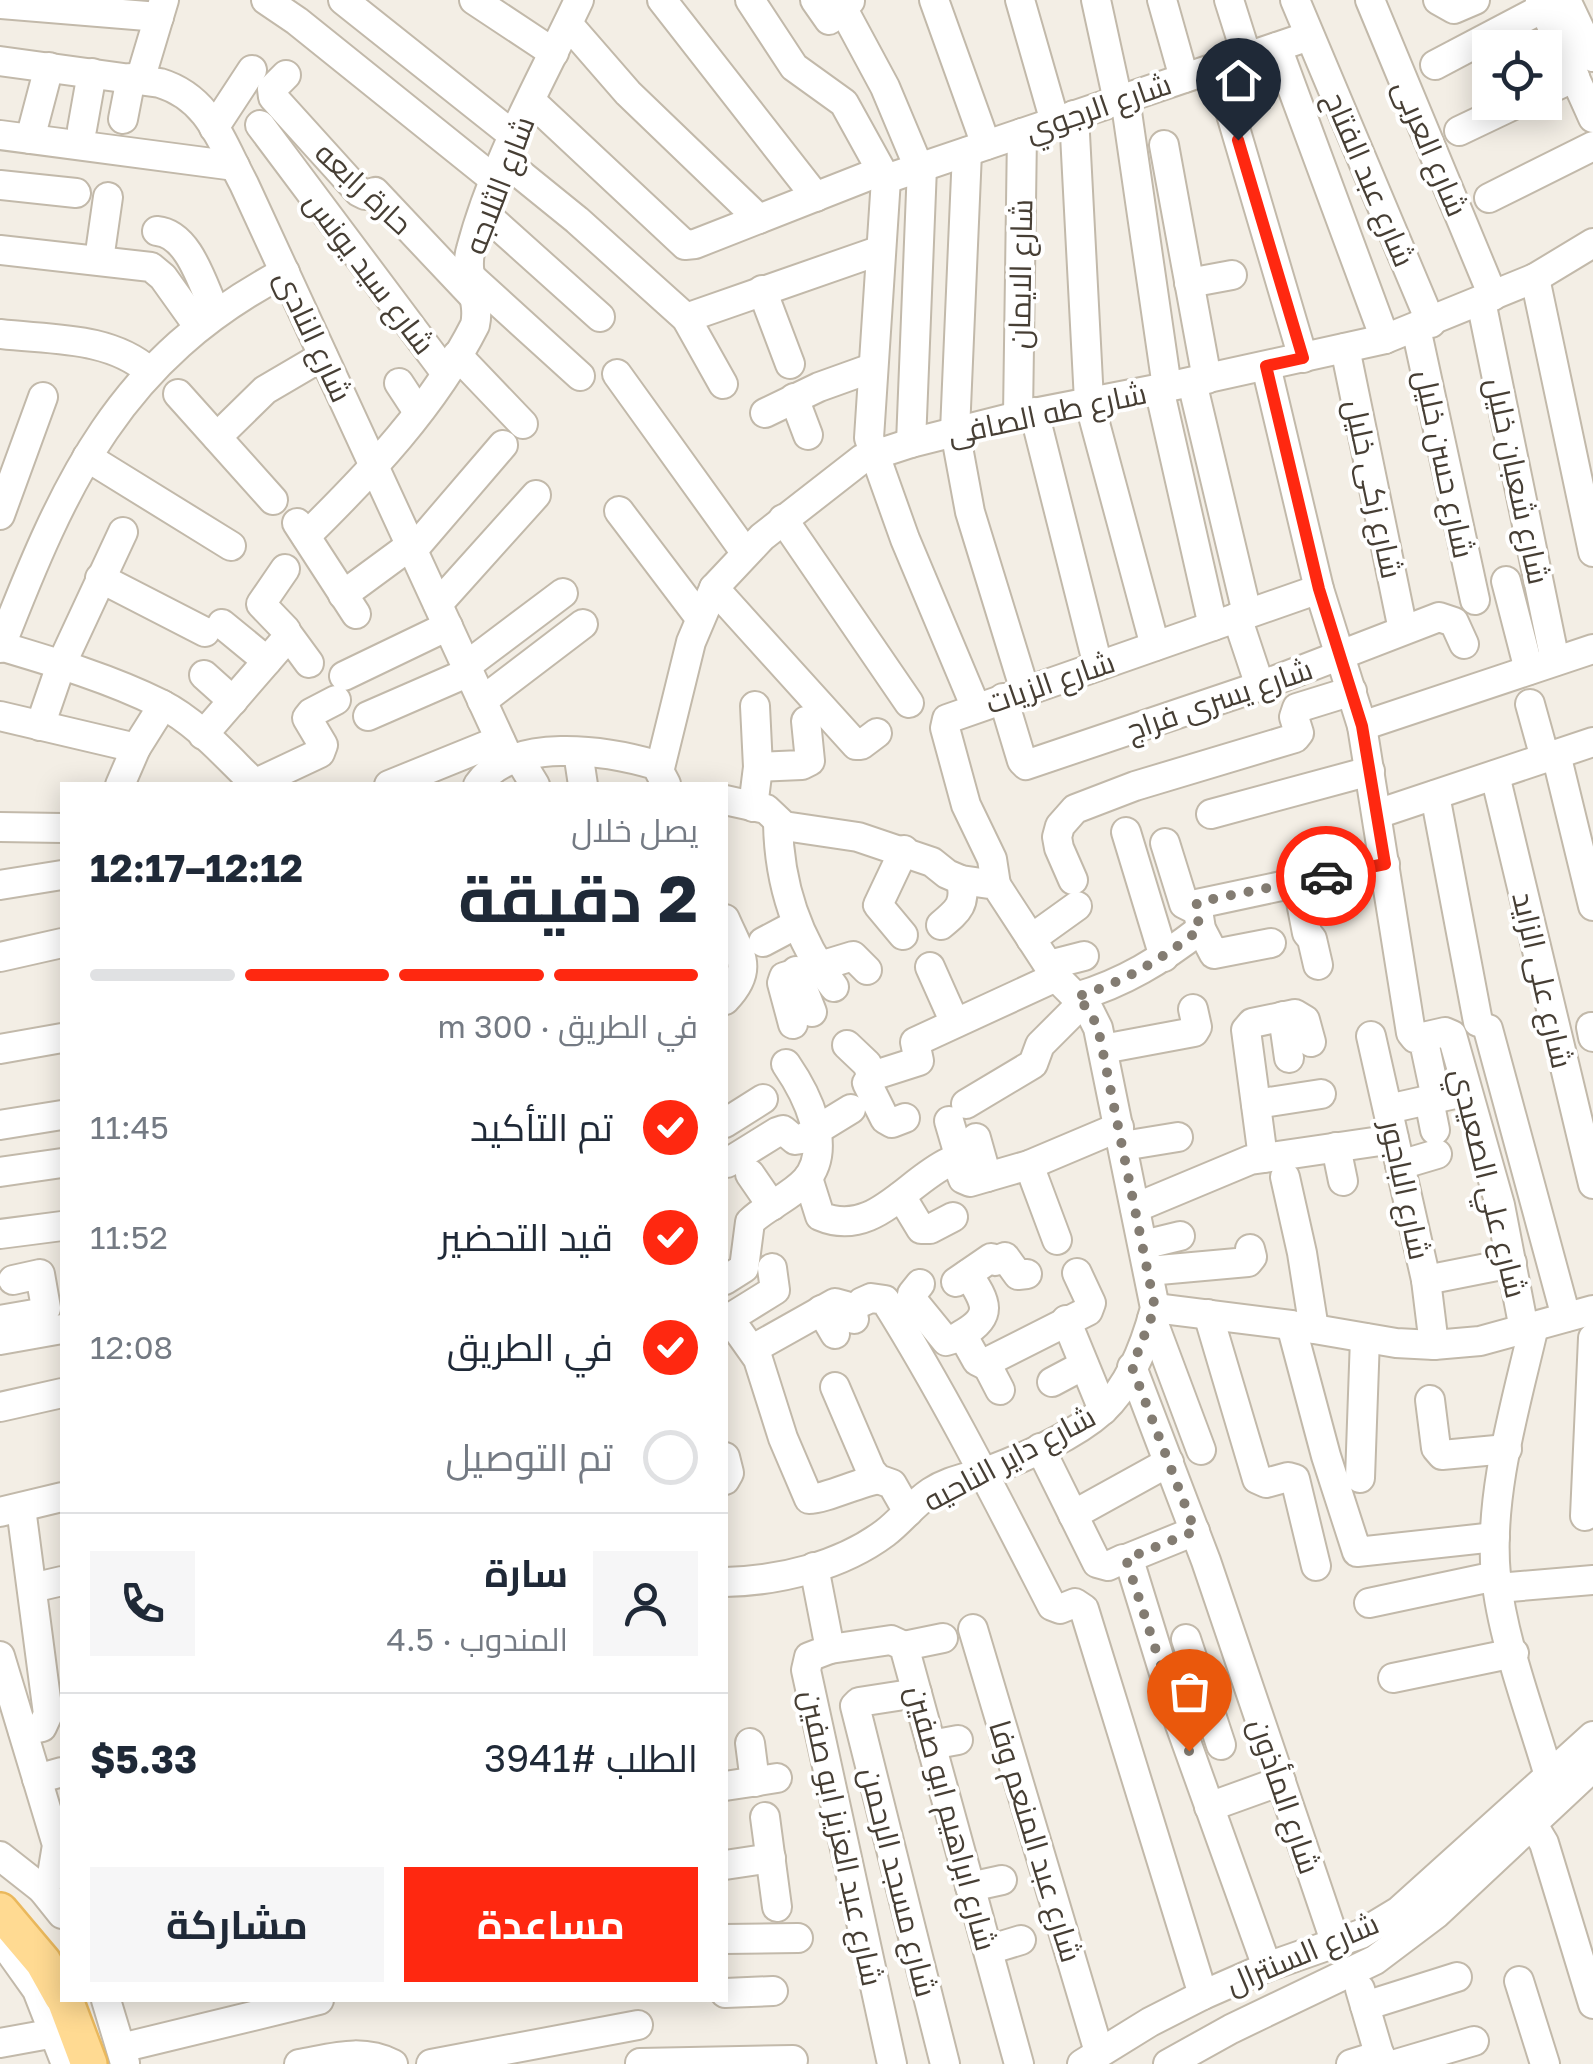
<!DOCTYPE html>
<html lang="ar">
<meta charset="utf-8">
<style>
body{margin:0;font-family:"Golos Text",Cairo,sans-serif;background:#f6f6f7;color:#1f2937;direction:rtl;height:100vh;display:flex;flex-direction:column;font-size:38px;white-space:nowrap}
*{box-sizing:border-box;margin:0}
p{font-size:32px;color:#747a83}
.icon{flex:none;width:55px;height:55px;fill:none;stroke:currentColor;stroke-width:2;stroke-linecap:round;stroke-linejoin:round}
.map{position:relative;flex:1;overflow:hidden;direction:ltr}
.side{position:absolute;left:60px;top:782px;width:668px;height:1220px;display:flex;flex-direction:column;background:#fff;border-radius:0px;box-shadow:0 5px 25px #0003;direction:rtl}
.side>*{flex:none}
.controls{position:absolute;left:1472px;top:30px;display:grid;gap:20px}
.controls a{display:grid;place-items:center;width:90px;height:90px;border-radius:0px;background:#fff;box-shadow:0 5px 25px #0003;font-size:50px}
.pin{position:absolute;display:grid;place-items:center;width:85px;height:85px;color:#fff;margin:-102px -42px;border-radius:50% 50% 50% 0;rotate:-45deg;box-shadow:0 0 10px #0007}
.pin .icon{rotate:45deg}
.courier{position:absolute;display:grid;place-items:center;width:100px;height:100px;margin:-50px;border:8px solid #ff2810;border-radius:50%;background:#fff;color:#222;box-shadow:0 2px 12px #0007}
.headline em{font-style:normal;font-weight:700}
.headline div{display:flex;flex-direction:column-reverse}
.headline{display:flex;align-items:center;justify-content:space-between;height:170px;padding:0 30px}
h1{font-size:65px;font-weight:700;line-height:75px}
.bar{display:grid;grid-template-columns:repeat(4,1fr);gap:15px 10px;align-content:center;height:120px;padding:0 30px}
.bar i{height:12px;border-radius:8px;background:#e0e1e3}
.bar .current{background:#ff2810}
.bar p{grid-column:span 4}
.line{display:flex;align-items:center;gap:25px;padding:0 30px;border-top:2px solid #e0e1e3}
.line div{flex:1}
.round{display:grid;place-items:center;flex:none;width:105px;height:105px;border-radius:0px;background:#f6f6f7}
ol{padding:0 30px;list-style:none}
li{display:flex;align-items:center;gap:30px;height:110px}
li p{margin-inline-start:auto}
li .icon{padding:10px;border-radius:50%;background:#ff2810;color:#fff;stroke-width:4}
li:last-child{color:#747a83}
li i{width:55px;height:55px;border:5px solid #e0e1e3;border-radius:50%}
.button{display:flex;gap:20px;margin-top:auto;padding:20px 30px}
.button a{flex:1;height:115px;border-radius:0px;background:#ff2810;color:#fff;font-size:40px;font-weight:700;line-height:115px;text-align:center}
.button a+a{background:#f6f6f7;color:#1f2937}
.map>svg:first-child{display:block}
.lines{fill:none;stroke-linecap:round;stroke-linejoin:round}
.minor-casing{stroke:#c2b9aa;stroke-width:32}
.major-casing{stroke:#eab85c;stroke-width:40}
.minor{stroke:#fff;stroke-width:28}
.major{stroke:#ffda92;stroke-width:35}
.done{stroke:#837c72;stroke-width:10;stroke-dasharray:0 18}
.route{stroke:#ff2810;stroke-width:12}
.labels{text-anchor:middle;dominant-baseline:central;stroke-width:8;stroke-linejoin:round;paint-order:stroke}
.street-label{font-size:30px;fill:#463e34;stroke:#fff}
</style>
<div class="map">
<svg width="1593" height="2064" viewBox="0 0 1593 2064">
<rect width="100%" height="100%" fill="#f3eee5"/>
<g class="lines">
<defs>
<g id="minor">
<path d="M 266,0 L 297,21 L 496,181"/>
<path d="M 343,0 L 514,136"/>
<path d="M 474,0 L 554,53"/>
<path d="M 662,0 L 816,197"/>
<path d="M 750,0 L 794,67 L 844,103 L 886,179"/>
<path d="M 815,0 L 829,20 L 850,1"/>
<path d="M 934,0 L 986,145"/>
<path d="M 1020,0 L 1055,122"/>
<path d="M 1096,0 L 1118,101"/>
<path d="M 1162,0 L 1184,78"/>
<path d="M 1229,0 L 1247,57"/>
<path d="M 1295,0 L 1431,323"/>
<path d="M 1370,0 L 1493,296"/>
<path d="M 1438,0 L 1454,9 L 1475,0"/>
<path d="M 1540,0 L 1593,118"/>
<path d="M 1566,0 L 1593,57"/>
<path d="M 0,4 L 159,17"/>
<path d="M 843,9 L 885,87 L 919,168"/>
<path d="M 568,24 L 628,93 L 759,219"/>
<path d="M 1277,47 L 1385,339"/>
<path d="M 0,61 L 160,83 C 209,98 221,141 244,184 L 509,759"/>
<path d="M 1435,65 L 1543,8"/>
<path d="M 1217,67 L 1303,358"/>
<path d="M 286,75 L 272,89 L 273,97 L 359,192 L 365,195 L 375,192 L 475,298"/>
<path d="M 140,80 L 164,0"/>
<path d="M 1545,91 L 1575,77"/>
<path d="M 1125,98 L 1167,387"/>
<path d="M 531,101 L 685,245 L 695,244 L 881,171"/>
<path d="M 1074,115 L 1089,401 L 1155,646"/>
<path d="M 123,119 L 131,78"/>
<path d="M 260,125 L 445,372"/>
<path d="M 214,128 L 252,70"/>
<path d="M 82,129 L 92,73"/>
<path d="M 1459,131 L 1520,102"/>
<path d="M 0,135 L 235,166"/>
<path d="M 30,139 L 49,67"/>
<path d="M 1164,145 L 1207,379"/>
<path d="M 967,152 L 955,431 L 970,512 L 1025,691"/>
<path d="M 503,160 L 577,220 L 686,318 L 723,384"/>
<path d="M 886,179 L 869,438 L 905,539 L 976,708"/>
<path d="M 886,179 L 1309,36"/>
<path d="M 0,185 L 76,193"/>
<path d="M 1489,198 L 1593,146"/>
<path d="M 484,213 L 600,317"/>
<path d="M 157,231 C 190,234 203,287 216,313"/>
<path d="M 0,250 L 151,267 L 163,277 L 198,326"/>
<path d="M 99,260 L 108,197"/>
<path d="M 470,276 L 580,376"/>
<path d="M 1535,278 L 1593,552"/>
<path d="M 1189,283 L 1232,275"/>
<path d="M 762,290 L 790,364"/>
<path d="M 1481,301 L 1555,661"/>
<path d="M 686,318 L 881,250"/>
<path d="M 1416,328 L 1475,600"/>
<path d="M 0,334 C 50,340 109,336 149,371"/>
<path d="M 1345,348 L 1403,630"/>
<path d="M 457,355 L 523,424"/>
<path d="M 1266,366 L 1319,589 L 1362,726 L 1411,1033 L 1415,1038 L 1423,1037 L 1436,1098"/>
<path d="M 617,374 L 745,552"/>
<path d="M 1192,382 L 1247,613"/>
<path d="M 399,383 L 418,412"/>
<path d="M 1159,388 L 1213,626"/>
<path d="M 178,394 L 273,500"/>
<path d="M 794,398 L 808,435"/>
<path d="M 1034,412 L 1098,666"/>
<path d="M 765,413 L 819,387 L 872,368"/>
<path d="M 1018,416 L 1022,133"/>
<path d="M 217,437 L 265,390 L 323,356"/>
<path d="M 911,443 L 922,167"/>
<path d="M 87,457 L 231,546"/>
<path d="M 619,511 L 700,618"/>
<path d="M 0,515 L 43,397"/>
<path d="M 783,519 L 909,703"/>
<path d="M 297,523 L 356,614"/>
<path d="M 306,536 C 370,473 434,406 475,325 C 481,299 463,275 471,249 C 494,162 541,81 579,0"/>
<path d="M 413,550 L 503,445"/>
<path d="M 100,578 L 205,632"/>
<path d="M 1506,581 L 1529,670"/>
<path d="M 714,588 L 856,745 L 861,745 L 877,733"/>
<path d="M 343,595 L 411,545"/>
<path d="M 438,604 L 536,495"/>
<path d="M 1237,617 L 1260,686"/>
<path d="M 222,624 L 267,661"/>
<path d="M 287,633 L 309,663"/>
<path d="M 0,646 C 54,662 111,679 161,704 C 197,722 227,757 256,785"/>
<path d="M 0,648 C 65,481 119,359 285,272"/>
<path d="M 466,666 L 563,593"/>
<path d="M 204,675 L 233,701"/>
<path d="M 344,676 L 448,626"/>
<path d="M 1003,698 L 1022,761 L 1026,765 L 1260,686 L 1439,617 L 1454,622 L 1464,644"/>
<path d="M 482,701 L 583,624"/>
<path d="M 1530,704 L 1545,758"/>
<path d="M 0,716 L 136,748"/>
<path d="M 368,716 L 469,672"/>
<path d="M 40,726 L 61,665 L 123,532"/>
<path d="M 1362,726 L 1593,649"/>
<path d="M 203,735 L 287,638 L 286,630 L 261,604 L 285,569"/>
<path d="M 578,752 L 583,785"/>
<path d="M 1556,754 L 1593,906"/>
<path d="M 518,757 L 535,785"/>
<path d="M 758,767 L 802,765 L 810,761 L 806,721"/>
<path d="M 660,768 L 691,642 L 714,588 L 762,537 L 862,459 L 911,443 L 1018,416 L 1167,387 L 1385,339 L 1535,278 L 1593,243"/>
<path d="M 1495,775 L 1593,1184"/>
<path d="M 254,784 L 320,753 L 323,745 L 307,718 L 311,713 L 336,700"/>
<path d="M 120,785 L 136,748 L 163,705"/>
<path d="M 389,785 L 500,740"/>
<path d="M 478,785 C 512,736 605,750 656,765 L 666,784"/>
<path d="M 1435,795 L 1478,1022"/>
<path d="M 725,800 L 766,809 L 784,826 L 858,837 L 932,862 L 947,874 L 961,880 L 996,885 L 1056,977 L 1089,1010 L 1098,1028 L 1155,1308 C 1146,1342 1130,1385 1103,1410 C 1073,1437 1025,1457 988,1471 C 968,1478 949,1480 931,1492 C 913,1504 901,1521 885,1533 C 841,1566 779,1581 725,1582"/>
<path d="M 753,807 L 758,767 L 755,706"/>
<path d="M 1211,814 L 1370,771"/>
<path d="M 1377,814 L 1593,742"/>
<path d="M 778,823 C 779,883 797,939 834,987"/>
<path d="M 0,827 L 62,828"/>
<path d="M 1126,832 L 1164,957"/>
<path d="M 1165,843 L 1184,904 L 1196,910"/>
<path d="M 1073,880 L 1059,848 L 1057,837 L 1060,826 L 1075,809 L 1135,786 L 1295,738 L 1299,733 L 1294,717 L 1297,708 L 1352,691"/>
<path d="M 1297,881 L 1307,933 L 1312,939 L 1318,965"/>
<path d="M 0,885 L 62,875"/>
<path d="M 996,885 L 992,859 L 966,805 L 945,728 L 947,719 L 1319,589"/>
<path d="M 725,919 C 740,954 755,969 725,1000"/>
<path d="M 941,925 C 959,910 966,904 961,880"/>
<path d="M 903,935 L 878,905 L 904,850"/>
<path d="M 1031,939 L 1077,906"/>
<path d="M 763,942 L 797,924"/>
<path d="M 1271,943 L 1214,954 L 1201,929 L 1197,904 L 1385,864"/>
<path d="M 0,957 L 62,943"/>
<path d="M 1049,965 L 1084,956"/>
<path d="M 930,967 L 955,1023"/>
<path d="M 796,971 L 812,1012"/>
<path d="M 1076,997 C 1124,983 1161,960 1201,929"/>
<path d="M 1283,1016 L 1289,1058"/>
<path d="M 793,1024 L 782,983 L 784,977 L 853,956 L 867,970"/>
<path d="M 1591,1027 L 1593,1037"/>
<path d="M 1488,1029 L 1566,1317"/>
<path d="M 1371,1036 L 1426,1280 L 1434,1345"/>
<path d="M 1423,1037 L 1445,1032 L 1452,1035 L 1500,1205 L 1524,1329"/>
<path d="M 847,1045 L 867,1064 L 872,1076 L 867,1083 L 885,1119 L 892,1123 L 905,1118"/>
<path d="M 0,1049 L 62,1038"/>
<path d="M 1103,1049 L 1194,1032 L 1197,1027 L 1193,1009"/>
<path d="M 872,1076 L 919,1061 L 915,1042 L 1056,977"/>
<path d="M 1429,1100 L 1435,1130"/>
<path d="M 966,1104 L 1033,1064 L 1040,1045 L 1082,1003"/>
<path d="M 1256,1104 L 1321,1094"/>
<path d="M 1388,1109 L 1455,1094"/>
<path d="M 949,1121 L 959,1155 L 955,1162"/>
<path d="M 725,1123 L 763,1099"/>
<path d="M 0,1125 L 62,1115"/>
<path d="M 976,1138 L 987,1177"/>
<path d="M 1123,1146 L 1178,1137"/>
<path d="M 1336,1147 L 1343,1181"/>
<path d="M 1263,1158 L 1246,1030 L 1252,1023 L 1295,1014 L 1305,1020 L 1311,1042"/>
<path d="M 727,1163 L 777,1132 L 783,1130 L 795,1140 L 802,1139 L 851,1109"/>
<path d="M 1029,1165 L 1057,1240"/>
<path d="M 1400,1165 L 1437,1154"/>
<path d="M 0,1172 L 62,1163"/>
<path d="M 750,1174 L 772,1206"/>
<path d="M 1285,1177 L 1302,1253 L 1314,1329"/>
<path d="M 808,1178 L 820,1216 C 873,1239 906,1182 949,1162 L 957,1163 L 963,1179 L 970,1182 L 1029,1165 L 1119,1127"/>
<path d="M 901,1196 L 921,1229 L 930,1229 L 953,1217"/>
<path d="M 1135,1208 L 1250,1160 L 1394,1139"/>
<path d="M 0,1234 L 62,1226"/>
<path d="M 1143,1245 L 1180,1236"/>
<path d="M 1148,1271 L 1248,1262 L 1252,1257 L 1250,1249"/>
<path d="M 725,1280 L 744,1268 L 750,1222 C 766,1206 791,1197 806,1180 C 834,1147 806,1093 786,1064"/>
<path d="M 1426,1280 L 1512,1263"/>
<path d="M 956,1282 L 991,1258 L 995,1261 L 1005,1257 L 1018,1275 L 1027,1274"/>
<path d="M 920,1284 L 912,1294 L 915,1303 L 946,1341 L 963,1336 L 977,1361 L 983,1364 L 1088,1311 L 1091,1303 L 1077,1273"/>
<path d="M 862,1302 L 871,1298 L 885,1300 C 947,1399 999,1503 1052,1606 L 1060,1609 L 1075,1603 L 1084,1609 L 1203,1995"/>
<path d="M 1155,1308 L 1291,1325 L 1396,1343 L 1434,1345 L 1480,1341 L 1593,1310"/>
<path d="M 821,1310 L 835,1334"/>
<path d="M 1208,1314 L 1257,1479 L 1266,1483 L 1288,1477 L 1295,1479 L 1316,1566"/>
<path d="M 729,1318 L 758,1359 L 783,1438 L 809,1499 C 824,1499 858,1483 878,1479"/>
<path d="M 1152,1319 L 1201,1450"/>
<path d="M 0,1320 L 40,1313 L 46,1308 L 40,1274 L 13,1280"/>
<path d="M 1066,1320 L 1103,1410"/>
<path d="M 725,1321 L 775,1290 L 772,1268"/>
<path d="M 1291,1325 L 1326,1456 L 1357,1552 L 1495,1537"/>
<path d="M 1534,1326 C 1516,1404 1488,1496 1496,1576 C 1502,1639 1531,1714 1549,1776"/>
<path d="M 961,1335 C 995,1316 986,1302 968,1274"/>
<path d="M 0,1340 L 62,1329"/>
<path d="M 753,1349 L 835,1303 L 846,1306 L 854,1319"/>
<path d="M 986,1363 L 1000,1390"/>
<path d="M 1132,1367 L 1206,1561 L 1336,1944"/>
<path d="M 1052,1382 L 1084,1365"/>
<path d="M 835,1387 L 871,1471 L 878,1479 L 892,1484 L 908,1512"/>
<path d="M 1430,1400 L 1436,1448 L 1442,1455 L 1507,1449"/>
<path d="M 0,1407 L 62,1393"/>
<path d="M 1040,1448 L 1097,1563 L 1108,1566 L 1123,1559 L 1130,1563 L 1179,1722 L 1267,1967"/>
<path d="M 725,1457 L 729,1473 L 725,1480"/>
<path d="M 1360,1478 L 1365,1338"/>
<path d="M 21,1508 L 48,1714 L 42,1727 L 23,1731"/>
<path d="M 0,1512 L 62,1497"/>
<path d="M 1073,1515 L 1169,1462"/>
<path d="M 1585,1516 L 1593,1338"/>
<path d="M 1126,1559 L 1195,1531"/>
<path d="M 814,1567 L 830,1649 L 809,1657 L 806,1670 L 892,2064"/>
<path d="M 32,1588 L 62,1581"/>
<path d="M 1498,1588 L 1593,1580"/>
<path d="M 1369,1603 L 1496,1576"/>
<path d="M 973,1629 L 1099,2052"/>
<path d="M 1186,1639 L 1221,1745"/>
<path d="M 904,1646 L 943,1638"/>
<path d="M 830,1649 L 891,1640 L 904,1646 L 1019,2064"/>
<path d="M 0,1656 L 57,1845 L 52,1875 L 42,1889"/>
<path d="M 1393,1678 L 1514,1653"/>
<path d="M 917,1693 L 859,1702 L 855,1706 L 945,2064"/>
<path d="M 750,1743 L 755,1782"/>
<path d="M 931,1745 L 958,1740"/>
<path d="M 37,1779 L 62,1772"/>
<path d="M 725,1786 L 777,1778"/>
<path d="M 1209,1807 L 1281,1781"/>
<path d="M 765,1817 L 777,1907"/>
<path d="M 1532,1823 L 1544,1843 L 1593,2004"/>
<path d="M 0,1856 L 42,1889 L 62,1914"/>
<path d="M 725,1865 L 771,1858"/>
<path d="M 970,1887 L 1002,1880"/>
<path d="M 0,1938 L 37,1990 L 66,2064"/>
<path d="M 725,1939 L 798,1938"/>
<path d="M 988,1950 L 1021,1940"/>
<path d="M 1519,1981 L 1545,2064"/>
<path d="M 1360,1989 L 1382,2064"/>
<path d="M 725,1993 L 773,1991"/>
<path d="M 106,2000 L 125,2063"/>
<path d="M 1365,2006 L 1457,1977"/>
<path d="M 0,2043 L 55,2033"/>
<path d="M 121,2048 L 319,2000"/>
<path d="M 640,2063 L 793,2060"/>
<path d="M 299,2064 C 333,2058 361,2048 393,2064"/>
<path d="M 431,2064 L 638,2025"/>
<path d="M 1082,2064 L 1150,2022 L 1203,1995 L 1267,1967 L 1361,1934 L 1399,1911 L 1593,1736"/>
<path d="M 1168,2064 L 1231,2029 L 1375,1960 L 1436,1914 L 1593,1767"/>
<path d="M 1351,2064 L 1380,2055"/>
<path d="M 1396,2064 L 1474,2041"/>
</g>
<g id="major">
<path d="M 0,1911 L 43,1962 L 62,1996"/>
<path d="M 65,2000 L 89,2064"/>
</g>
</defs>
<!-- minor casing -->
<use href="#minor" class="minor-casing"/>
<!-- major casing -->
<use href="#major" class="major-casing"/>
<!-- minor -->
<use href="#minor" class="minor"/>
<!-- major -->
<use href="#major" class="major"/>
</g>
<g class="lines">
<!-- done -->
<path class="done" d="M 1189,1751 L 1126,1559 L 1195,1531 L 1132,1367 L 1155,1308 L 1098,1028 L 1089,1010 L 1076,997 C 1124,982 1161,960 1200,929 L 1195,907 L 1198,902 L 1326,876"/>
<!-- route -->
<path class="route" d="M 1238,140 L 1303,358 L 1266,366 L 1319,589 L 1362,726 L 1385,864 L 1326,876"/>
</g>
<g class="labels">
<!-- street labels -->
<g class="street-label">
<text transform="translate(1098 107) rotate(-19)">شارع الرجوي</text>
<text transform="translate(1431 148) rotate(67)">شارع العربى</text>
<text transform="translate(1370 179) rotate(67)">شارع عبد الفتاح</text>
<text transform="translate(499 185) rotate(-69)">شارع الثلاجه</text>
<text transform="translate(364 188) rotate(43)">حارة رابعه</text>
<text transform="translate(370 273) rotate(53)">شارع سيد يونس</text>
<text transform="translate(1020 274) rotate(-89)">شارع الايمان</text>
<text transform="translate(314 336) rotate(65)">شارع النادى</text>
<text transform="translate(1047 413) rotate(-12)">شارع طه الصافى</text>
<text transform="translate(1445 464) rotate(78)">شارع حسن خليل</text>
<text transform="translate(1518 481) rotate(78)">شارع شعبان خليل</text>
<text transform="translate(1374 489) rotate(78)">شارع زكى خليل</text>
<text transform="translate(1050 682) rotate(-19)">شارع الزيات</text>
<text transform="translate(1219 699) rotate(-19)">شارع يسرى فراج</text>
<text transform="translate(1543 980) rotate(77)">شارع على الزايد</text>
<text transform="translate(1489 1183) rotate(76)">شارع علي الصعيدي</text>
<text transform="translate(1406 1190) rotate(78)">شارع الباجور</text>
<text transform="translate(1009 1458) rotate(-28)">شارع داير الناحيه</text>
<text transform="translate(1285 1796) rotate(71)">شارع المأذون</text>
<text transform="translate(952 1818) rotate(75)">شارع ابراهيم ابو صفين</text>
<text transform="translate(842 1838) rotate(78)">شارع عبد العزيز ابو صفين</text>
<text transform="translate(1036 1841) rotate(73)">شارع عبد المنعم وفا</text>
<text transform="translate(899 1882) rotate(76)">شارع مسجد الرحمن</text>
<text transform="translate(1302 1953) rotate(-23)">شارع السنترال</text>
</g>
</g>
</svg>
<div class="controls">
<a><svg class="icon" aria-label="locate" viewBox="0 0 24 24"><circle cx="12" cy="12" r="6"/><path d="M12 2v4M12 18v4M2 12h4M18 12h4"/></svg></a>
</div>
<div class="pin" style="left:1189px;top:1751px;background:#ea580c"><svg class="icon" aria-label="bag" viewBox="0 0 24 24"><path d="M5 8h14l-1 12H6zM9 8a3 3 0 0 1 6 0"/></svg></div>
<div class="pin" style="left:1238px;top:140px;background:#1f2937"><svg class="icon" aria-label="home" viewBox="0 0 24 24"><path d="M3 11l9-7 9 7M6 9v11h12V9"/></svg></div>
<div class="courier" style="left:1326px;top:876px"><svg class="icon" aria-label="car" viewBox="0 0 24 24"><path d="M5 17H2v-5l4-1 3-4h7l3 4 3 1v5h-3M9 17h6M6 11h13"/><circle cx="7" cy="17" r="2"/><circle cx="17" cy="17" r="2"/></svg></div>
<section class="side">
<div class="headline"><div><h1>2 دقيقة</h1><p>يصل خلال</p></div><em>12:12–12:17</em></div>
<div class="bar"><i class="current"></i><i class="current"></i><i class="current"></i><i></i><p>في الطريق · 300 m</p></div>
<ol>
<li><svg class="icon" aria-label="check" viewBox="0 0 24 24"><path d="M5 12l5 5 9-10"/></svg>تم التأكيد<p>11:45</p></li>
<li><svg class="icon" aria-label="check" viewBox="0 0 24 24"><path d="M5 12l5 5 9-10"/></svg>قيد التحضير<p>11:52</p></li>
<li><svg class="icon" aria-label="check" viewBox="0 0 24 24"><path d="M5 12l5 5 9-10"/></svg>في الطريق<p>12:08</p></li>
<li><i></i>تم التوصيل</li>
</ol>
<div class="line" style="height:180px"><a class="round"><svg class="icon" aria-label="person" viewBox="0 0 24 24"><circle cx="12" cy="8" r="4"/><path d="M4 21q1-7 8-7t8 7"/></svg></a><div><b>سارة</b><p>المندوب · 4.5</p></div><a class="round"><svg class="icon" aria-label="phone" viewBox="0 0 24 24"><path d="M5 4h4l2 5-3 2q2 4 5 5l2-3 5 2v4C11 20 4 13 5 4z"/></svg></a></div>
<div class="line" style="height:130px"><div>الطلب #3941</div><b>$5.33</b></div>
<div class="button"><a>مساعدة</a><a>مشاركة</a></div>
</section>
</div>
